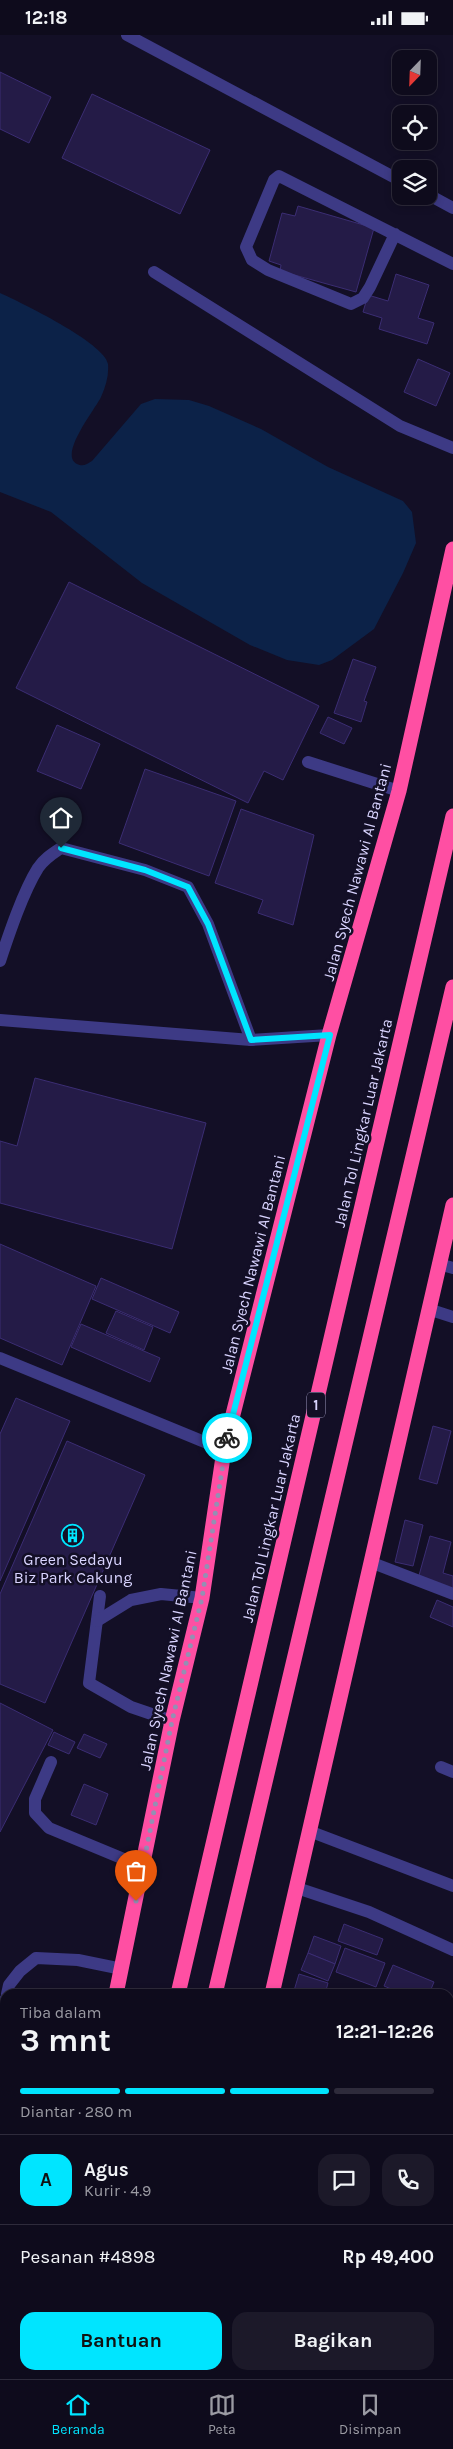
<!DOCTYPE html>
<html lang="id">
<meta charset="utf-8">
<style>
body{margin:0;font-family:Karla,sans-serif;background:#1c1929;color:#f1f3f6;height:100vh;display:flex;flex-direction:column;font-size:19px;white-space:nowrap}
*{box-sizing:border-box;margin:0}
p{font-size:16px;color:#9b9ba3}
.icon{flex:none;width:28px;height:28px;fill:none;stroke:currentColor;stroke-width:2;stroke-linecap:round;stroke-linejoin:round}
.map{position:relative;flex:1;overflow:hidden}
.details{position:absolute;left:0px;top:1954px;width:454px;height:391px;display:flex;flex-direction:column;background:#0e0b1c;border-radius:15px 15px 0 0;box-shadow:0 2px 8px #0003,0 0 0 1px #2e2b3b}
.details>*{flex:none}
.needle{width:32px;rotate:203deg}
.controls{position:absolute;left:392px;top:15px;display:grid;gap:10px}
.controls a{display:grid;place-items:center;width:45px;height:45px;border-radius:10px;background:#0e0b1c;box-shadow:0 2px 8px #0003,0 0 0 1px #2e2b3b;font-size:25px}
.pin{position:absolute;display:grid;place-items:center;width:42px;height:42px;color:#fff;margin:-51px -21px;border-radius:50% 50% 50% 0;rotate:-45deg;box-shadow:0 0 5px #0007}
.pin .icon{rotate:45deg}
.courier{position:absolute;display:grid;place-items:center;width:50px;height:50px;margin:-25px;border:4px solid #00e5ff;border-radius:50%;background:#fff;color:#222;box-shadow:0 1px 6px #0007}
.head em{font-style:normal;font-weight:700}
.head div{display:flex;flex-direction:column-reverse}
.head{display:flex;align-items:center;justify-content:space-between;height:85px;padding:0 20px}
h1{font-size:32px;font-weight:700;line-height:38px}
.bar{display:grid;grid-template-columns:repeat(4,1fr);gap:8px 5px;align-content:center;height:60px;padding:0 20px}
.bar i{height:6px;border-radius:4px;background:#2e2b3b}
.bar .selected{background:#00e5ff}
.bar p{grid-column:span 4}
.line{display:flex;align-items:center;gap:12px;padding:0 20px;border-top:1px solid #2e2b3b}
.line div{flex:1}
.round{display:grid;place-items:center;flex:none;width:52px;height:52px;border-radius:15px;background:#1c1929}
.action{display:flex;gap:10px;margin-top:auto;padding:10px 20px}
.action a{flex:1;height:58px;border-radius:15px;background:#00e5ff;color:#111;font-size:20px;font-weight:700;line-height:58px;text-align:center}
.action a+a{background:#1c1929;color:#f1f3f6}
.status{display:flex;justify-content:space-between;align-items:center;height:35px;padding:0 25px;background:#0e0b1c;direction:ltr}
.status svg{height:14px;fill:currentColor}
.tabs{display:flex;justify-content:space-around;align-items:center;height:70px;border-top:1px solid #2e2b3b;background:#0e0b1c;font-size:14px;color:#9b9ba3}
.tabs a{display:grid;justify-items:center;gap:2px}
.tabs .selected{color:#00e5ff}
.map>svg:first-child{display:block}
.water{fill:#0c2248}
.building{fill:#241b47;stroke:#3b2d73}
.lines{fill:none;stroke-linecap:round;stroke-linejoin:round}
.minor{stroke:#3d3a85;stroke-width:12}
.highway{stroke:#ff4fa3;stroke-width:15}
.done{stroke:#948fb3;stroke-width:5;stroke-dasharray:0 9}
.route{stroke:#00e5ff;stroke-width:6}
.labels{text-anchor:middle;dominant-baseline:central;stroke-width:5;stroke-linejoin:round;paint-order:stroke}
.shield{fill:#130f26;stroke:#9e99be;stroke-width:1}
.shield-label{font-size:15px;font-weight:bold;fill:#d9d4ff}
.street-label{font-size:16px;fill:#d9d4ff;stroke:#130f26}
.poi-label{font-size:16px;fill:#d9d4ff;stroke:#130f26}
</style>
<div class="status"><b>12:18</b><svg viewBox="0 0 49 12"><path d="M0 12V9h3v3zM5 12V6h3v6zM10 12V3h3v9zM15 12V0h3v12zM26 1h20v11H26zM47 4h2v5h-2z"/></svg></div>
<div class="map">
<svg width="453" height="2344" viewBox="0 0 453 2344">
<rect width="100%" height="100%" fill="#130f26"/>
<!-- water -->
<path class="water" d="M 0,258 C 20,267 105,308 108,329 C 109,340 106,351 101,362 C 96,373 58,420 77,429 C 83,432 87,429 92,426 L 141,369 L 155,364 L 189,365 L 209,371 L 261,394 L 328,432 L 403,466 L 412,477 L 416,508 L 403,538 L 374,594 L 332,625 L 319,630 L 287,625 L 250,610 L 142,548 L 51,477 L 0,457 Z"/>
<!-- building -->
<g class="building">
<path d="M 0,37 L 51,62 L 29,108 L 0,94 Z"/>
<path d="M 92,59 L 210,115 L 180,179 L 62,123 Z"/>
<path d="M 298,171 L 374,193 L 356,257 L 280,236 L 281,230 L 269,226 L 282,178 L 295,181 Z"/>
<path d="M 396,239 L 429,250 L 418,283 L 434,288 L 427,309 L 379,294 L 382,283 L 363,277 L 368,260 L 388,266 Z"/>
<path d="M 418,324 L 450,338 L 436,371 L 404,357 Z"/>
<path d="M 69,547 L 319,671 L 283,745 L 264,736 L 248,768 L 16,653 Z"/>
<path d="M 353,624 L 376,632 L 364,666 L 367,667 L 361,687 L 334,678 Z"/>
<path d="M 328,682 L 352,693 L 344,709 L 320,698 Z"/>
<path d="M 57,690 L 100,709 L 81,754 L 37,736 Z"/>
<path d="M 145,734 L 236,766 L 209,841 L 119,808 Z"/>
<path d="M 241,774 L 314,800 L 293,890 L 258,878 L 263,865 L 215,848 Z"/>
<path d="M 35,1043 L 206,1088 L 172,1214 L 0,1168 L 0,1106 L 17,1111 Z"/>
<path d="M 0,1209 L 96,1251 L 62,1330 L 0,1303 Z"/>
<path d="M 101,1243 L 179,1277 L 170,1298 L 92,1264 Z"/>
<path d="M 116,1276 L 153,1292 L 144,1315 L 106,1298 Z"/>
<path d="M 81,1289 L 160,1323 L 150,1347 L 71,1312 Z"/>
<path d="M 16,1363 L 70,1386 L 0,1546 L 0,1399 Z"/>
<path d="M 433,1391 L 451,1396 L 437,1449 L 419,1444 Z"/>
<path d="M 67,1406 L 145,1440 L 45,1668 L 0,1649 L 0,1559 Z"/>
<path d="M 405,1485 L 423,1490 L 413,1531 L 395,1527 Z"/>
<path d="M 430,1501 L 451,1507 L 443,1538 L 453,1541 L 453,1558 L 418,1544 Z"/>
<path d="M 437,1565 L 453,1572 L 453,1592 L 430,1582 Z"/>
<path d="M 0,1668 L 53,1695 L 0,1797 Z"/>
<path d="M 54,1697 L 75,1707 L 69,1719 L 48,1710 Z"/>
<path d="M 84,1699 L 107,1709 L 100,1723 L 77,1713 Z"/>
<path d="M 84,1749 L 108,1759 L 96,1790 L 71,1780 Z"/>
<path d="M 344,1889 L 383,1904 L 377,1920 L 338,1906 Z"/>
<path d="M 314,1901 L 341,1911 L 335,1929 L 308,1918 Z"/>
<path d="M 345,1913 L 385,1928 L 376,1952 L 336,1937 Z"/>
<path d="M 308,1918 L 335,1929 L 328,1946 L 301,1935 Z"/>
<path d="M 393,1930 L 434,1947 L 429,1959 L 403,1959 L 384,1951 Z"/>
<path d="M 299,1939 L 328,1948 L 325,1959 L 293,1959 Z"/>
</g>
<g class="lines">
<!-- minor -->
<g class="minor">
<path d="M 127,0 L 401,146"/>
<path d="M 429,160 L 453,173"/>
<path d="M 395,199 L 370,252 L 363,263 L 351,269 L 268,235 L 252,225 L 246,212 L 274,145 L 279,141 L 453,229"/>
<path d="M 154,237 L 400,391 L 453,413"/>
<path d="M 308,727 L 399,756"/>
<path d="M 0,926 C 9,899 23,857 38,833 C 44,824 52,819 61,813 L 145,835 L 188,852 L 208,889 L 251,1005"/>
<path d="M 0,985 L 251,1005 L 329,1000"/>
<path d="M 439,1229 L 453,1233"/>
<path d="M 428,1274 L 453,1282"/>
<path d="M 0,1323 L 224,1415"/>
<path d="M 370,1527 L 453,1559"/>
<path d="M 100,1561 L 89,1648 L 131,1672 L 172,1686"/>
<path d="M 97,1586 L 131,1565 L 161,1559 L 202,1563"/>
<path d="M 51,1727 L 35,1764 L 35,1778 L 49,1793 L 143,1832"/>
<path d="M 441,1732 L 453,1737"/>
<path d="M 309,1796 L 453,1851"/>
<path d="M 297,1853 L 369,1877 L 453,1915"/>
<path d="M 7,1959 L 9,1950 L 20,1936 L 36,1923 L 78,1925 L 122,1934"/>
<path d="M 0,1982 L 5,1965"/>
<path d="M 0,2011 L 5,2013"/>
<path d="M 449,2083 L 453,2085"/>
<path d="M 0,2112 L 5,2109"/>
<path d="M 242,2340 L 253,2344"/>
<path d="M 447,2340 L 453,2342"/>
</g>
<!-- highway -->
<g class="highway">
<path d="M 116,1959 L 172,1686 L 202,1563 L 224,1415 L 329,1000 L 399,756 L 453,514"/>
<path d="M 178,1959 L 453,781"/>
<path d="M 215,1959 L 453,952"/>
<path d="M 272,1959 L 453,1170"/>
<path d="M 20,2344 L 21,2340"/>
<path d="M 89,2344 L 90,2340"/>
<path d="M 124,2344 L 125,2340"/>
<path d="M 182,2344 L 183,2340"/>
</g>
</g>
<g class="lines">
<!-- done -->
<path class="done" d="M 136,1866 L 172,1686 L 202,1563 L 227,1403"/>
<!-- route -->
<path class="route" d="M 61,813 L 145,835 L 188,852 L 208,889 L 251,1005 L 330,1000 L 227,1403"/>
</g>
<!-- icons -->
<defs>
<symbol id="building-ring" viewBox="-11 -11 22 22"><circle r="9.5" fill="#130f26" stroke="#00e5ff" stroke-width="1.5"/><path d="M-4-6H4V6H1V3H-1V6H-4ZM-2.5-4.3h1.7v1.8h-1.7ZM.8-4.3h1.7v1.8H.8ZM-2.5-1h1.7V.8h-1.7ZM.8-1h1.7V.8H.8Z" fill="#00e5ff"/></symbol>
</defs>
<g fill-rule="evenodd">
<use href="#building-ring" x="60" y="1488" width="25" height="25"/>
</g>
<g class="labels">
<!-- shield labels -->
<rect class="shield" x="307" y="1357.5" width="18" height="25" rx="4"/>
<g class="shield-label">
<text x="316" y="1370">1</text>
</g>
<!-- street labels -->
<g class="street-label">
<text transform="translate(357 837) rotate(-75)">Jalan Syech Nawawi Al Bantani</text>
<text transform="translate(363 1088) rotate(-77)">Jalan Tol Lingkar Luar Jakarta</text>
<text transform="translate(253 1229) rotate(-76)">Jalan Syech Nawawi Al Bantani</text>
<text transform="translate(271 1483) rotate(-77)">Jalan Tol Lingkar Luar Jakarta</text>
<text transform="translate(168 1625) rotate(-78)">Jalan Syech Nawawi Al Bantani</text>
</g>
<!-- poi labels -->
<g class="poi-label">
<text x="73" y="1524">Green Sedayu<tspan x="73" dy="18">Biz Park Cakung</tspan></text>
</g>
</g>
</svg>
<div class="controls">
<a><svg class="needle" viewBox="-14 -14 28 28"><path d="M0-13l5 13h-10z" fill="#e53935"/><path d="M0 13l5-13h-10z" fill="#9b9ba3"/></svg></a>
<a><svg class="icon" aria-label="locate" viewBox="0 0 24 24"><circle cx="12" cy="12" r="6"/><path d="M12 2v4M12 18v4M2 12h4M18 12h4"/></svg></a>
<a><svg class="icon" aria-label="layers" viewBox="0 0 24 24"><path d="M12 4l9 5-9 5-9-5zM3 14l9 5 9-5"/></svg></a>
</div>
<div class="pin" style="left:136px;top:1866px;background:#ea580c"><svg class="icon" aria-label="bag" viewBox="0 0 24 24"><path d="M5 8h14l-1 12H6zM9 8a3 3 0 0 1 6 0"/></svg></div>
<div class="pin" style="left:61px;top:813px;background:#1f2937"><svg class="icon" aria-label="home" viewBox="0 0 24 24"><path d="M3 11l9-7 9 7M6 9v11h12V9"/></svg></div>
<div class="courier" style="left:227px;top:1403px"><svg class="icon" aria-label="bike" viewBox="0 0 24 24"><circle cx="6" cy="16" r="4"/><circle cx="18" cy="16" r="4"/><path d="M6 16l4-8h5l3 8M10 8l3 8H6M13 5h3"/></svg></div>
<section class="details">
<div class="head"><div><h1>3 mnt</h1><p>Tiba dalam</p></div><em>12:21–12:26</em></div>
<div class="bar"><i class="selected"></i><i class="selected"></i><i class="selected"></i><i></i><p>Diantar · 280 m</p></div>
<div class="line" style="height:90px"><b class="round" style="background:#00e5ff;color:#111">A</b><div><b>Agus</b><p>Kurir · 4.9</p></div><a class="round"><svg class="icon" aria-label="chat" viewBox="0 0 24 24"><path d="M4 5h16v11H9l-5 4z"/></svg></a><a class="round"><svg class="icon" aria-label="phone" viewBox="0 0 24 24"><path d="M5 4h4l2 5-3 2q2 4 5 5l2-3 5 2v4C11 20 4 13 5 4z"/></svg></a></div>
<div class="line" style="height:65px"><div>Pesanan #4898</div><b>Rp 49,400</b></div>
<div class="action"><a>Bantuan</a><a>Bagikan</a></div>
</section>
</div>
<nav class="tabs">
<a class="selected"><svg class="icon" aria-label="home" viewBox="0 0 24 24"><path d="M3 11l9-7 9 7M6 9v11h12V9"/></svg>Beranda</a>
<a><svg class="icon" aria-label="map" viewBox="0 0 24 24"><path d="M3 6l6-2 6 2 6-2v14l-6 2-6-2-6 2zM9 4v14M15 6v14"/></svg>Peta</a>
<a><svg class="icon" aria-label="saved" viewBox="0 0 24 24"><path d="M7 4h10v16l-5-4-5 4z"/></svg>Disimpan</a>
</nav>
